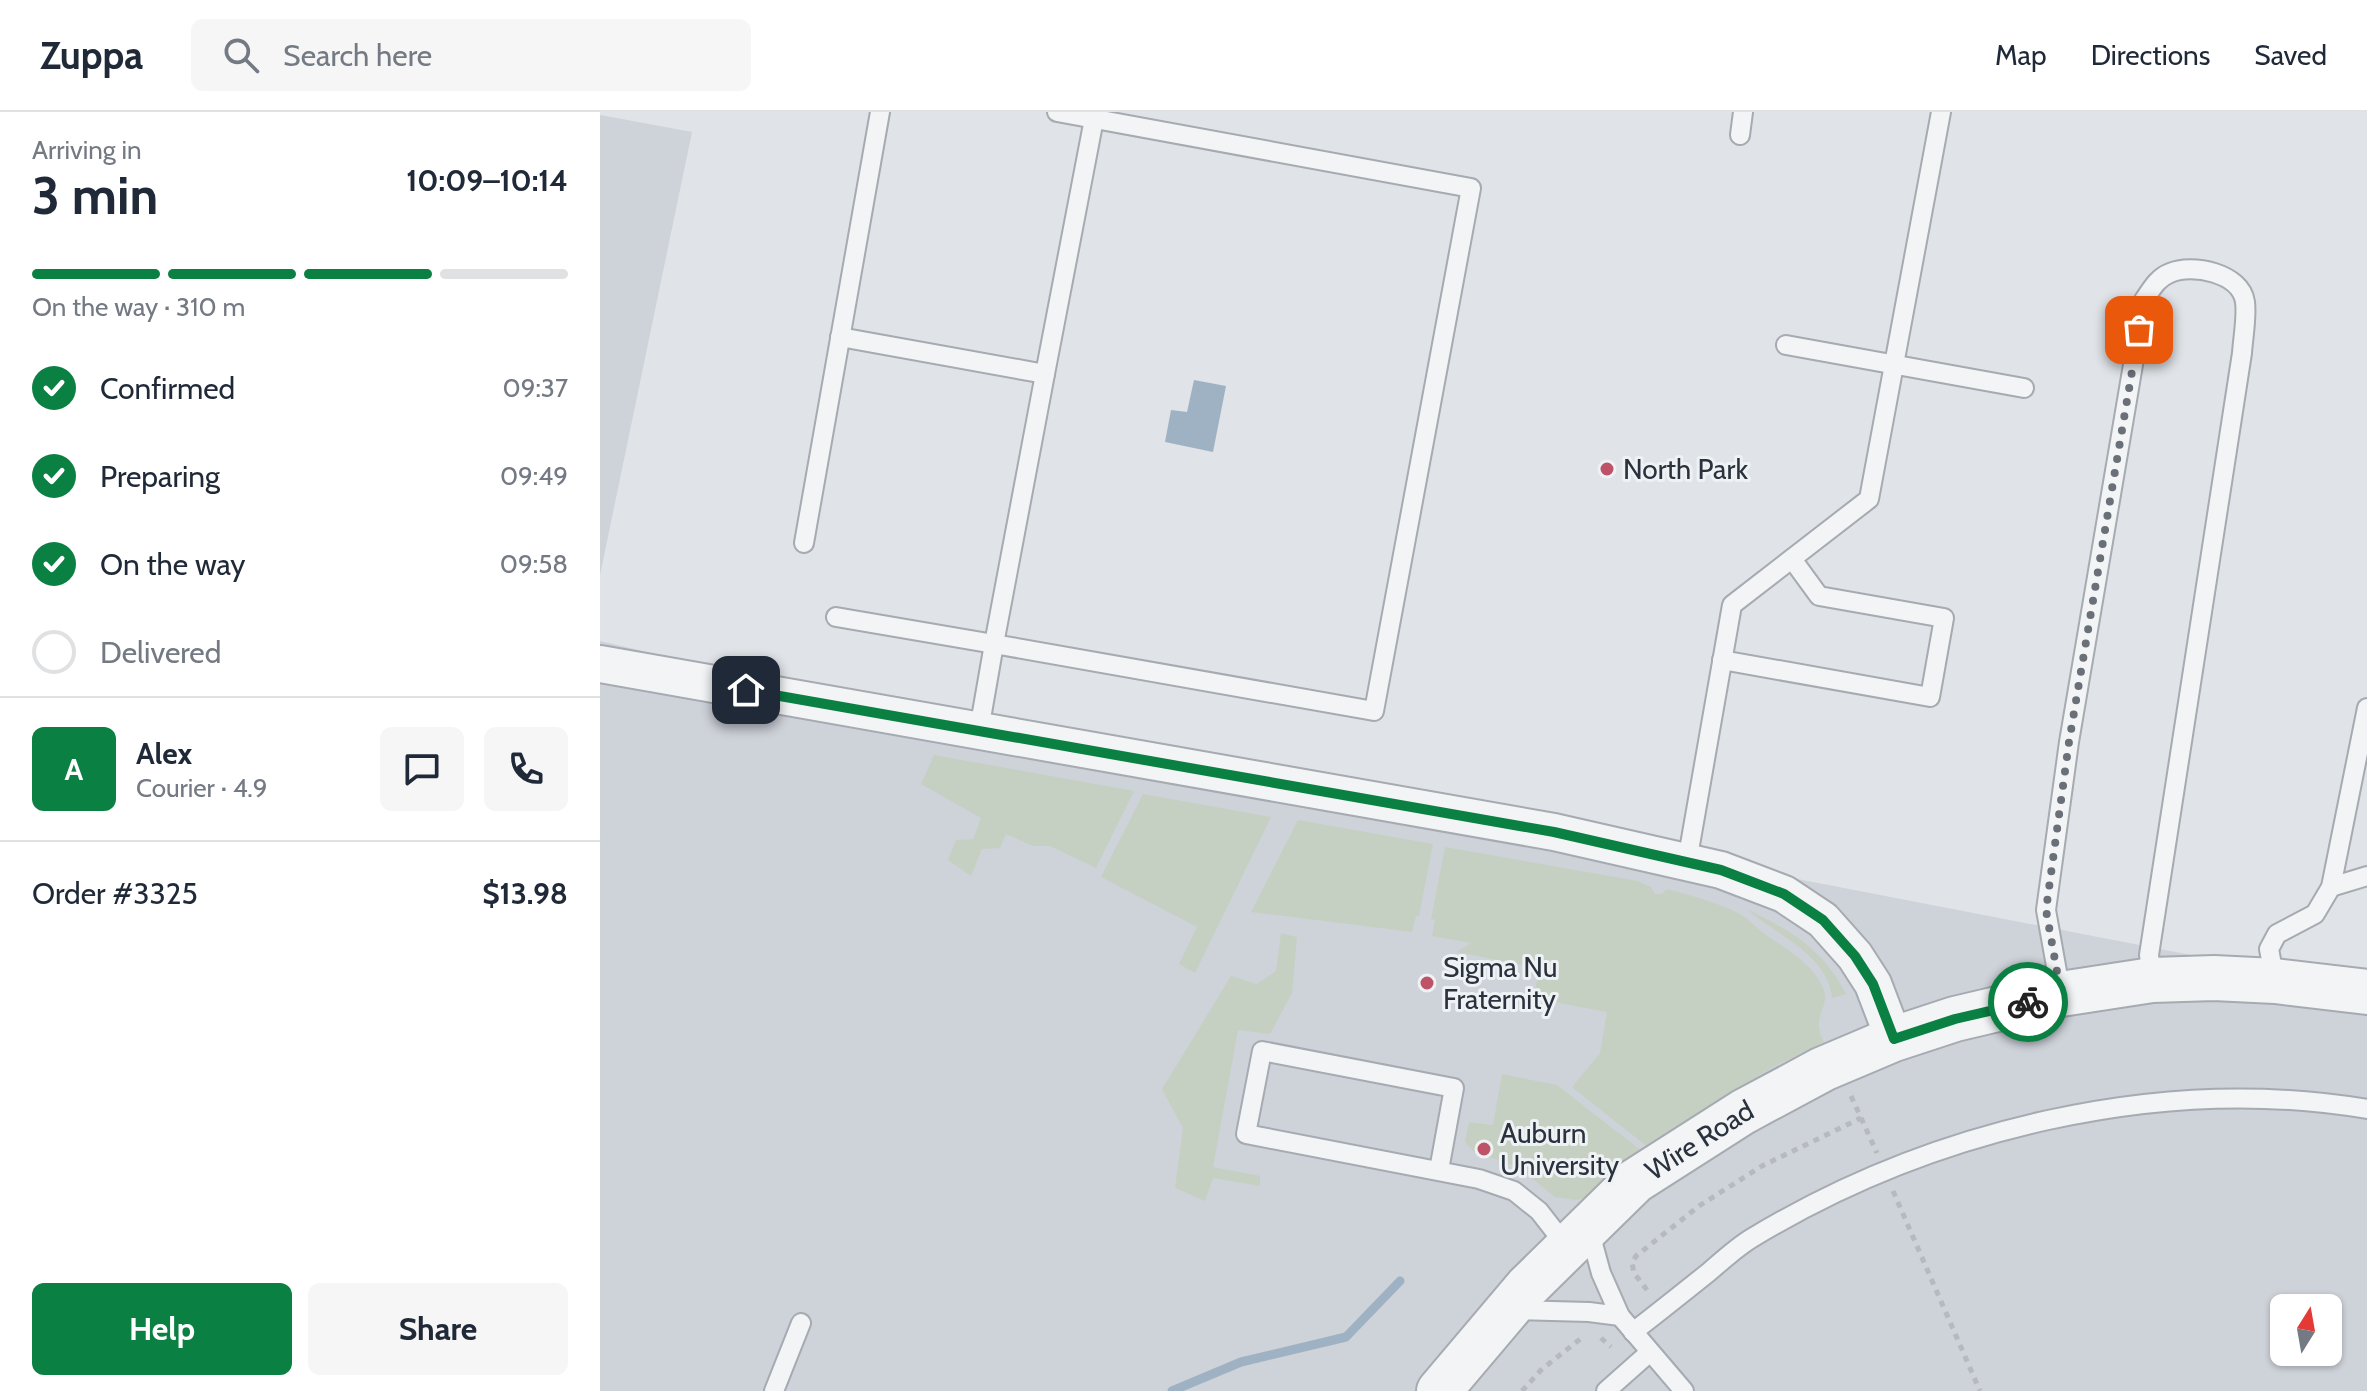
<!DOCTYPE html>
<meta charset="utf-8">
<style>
body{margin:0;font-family:Cabin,sans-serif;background:#f6f6f7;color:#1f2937;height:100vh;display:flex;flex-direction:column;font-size:30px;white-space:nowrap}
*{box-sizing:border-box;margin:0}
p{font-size:26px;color:#747a83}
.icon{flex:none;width:44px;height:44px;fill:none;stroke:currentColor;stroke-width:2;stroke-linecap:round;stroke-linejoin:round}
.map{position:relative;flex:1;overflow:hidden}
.panel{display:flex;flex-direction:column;background:#fff;width:600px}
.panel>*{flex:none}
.needle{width:52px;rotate:11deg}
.controls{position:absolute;left:1670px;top:1182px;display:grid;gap:16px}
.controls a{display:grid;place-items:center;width:72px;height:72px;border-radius:12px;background:#fff;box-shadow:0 2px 6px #0004;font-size:40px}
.pin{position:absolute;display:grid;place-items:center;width:68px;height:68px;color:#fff;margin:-34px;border-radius:16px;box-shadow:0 4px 12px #0006}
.courier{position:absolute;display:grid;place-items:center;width:80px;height:80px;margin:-40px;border:6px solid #0b8043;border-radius:50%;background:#fff;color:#222;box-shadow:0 2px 10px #0007}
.head em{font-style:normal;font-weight:800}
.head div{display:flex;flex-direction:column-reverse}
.head{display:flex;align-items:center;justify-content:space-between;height:136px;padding:0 32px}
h1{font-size:52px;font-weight:800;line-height:60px}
.bar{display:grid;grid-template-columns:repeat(4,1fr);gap:12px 8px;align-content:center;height:96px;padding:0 32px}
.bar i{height:10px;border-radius:6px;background:#e0e1e3}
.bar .on{background:#0b8043}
.bar p{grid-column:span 4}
.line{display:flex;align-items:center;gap:20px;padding:0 32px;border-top:2px solid #e0e1e3}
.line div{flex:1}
.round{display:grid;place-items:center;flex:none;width:84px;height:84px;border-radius:12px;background:#f6f6f7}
ol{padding:0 32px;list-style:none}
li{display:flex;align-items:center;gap:24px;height:88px}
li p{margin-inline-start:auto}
li .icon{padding:8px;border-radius:50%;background:#0b8043;color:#fff;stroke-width:4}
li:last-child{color:#747a83}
li i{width:44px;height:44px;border:4px solid #e0e1e3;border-radius:50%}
.action{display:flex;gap:16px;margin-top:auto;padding:16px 32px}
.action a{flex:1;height:92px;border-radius:12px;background:#0b8043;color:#fff;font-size:32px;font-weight:800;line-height:92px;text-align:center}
.action a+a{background:#f6f6f7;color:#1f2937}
header{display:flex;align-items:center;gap:48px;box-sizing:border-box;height:112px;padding:0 40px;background:#fff;border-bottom:2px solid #e0e1e3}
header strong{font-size:38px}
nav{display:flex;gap:44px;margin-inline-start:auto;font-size:28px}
.search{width:560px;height:72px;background:#f6f6f7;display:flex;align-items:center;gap:20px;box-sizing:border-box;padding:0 28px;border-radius:12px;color:#747a83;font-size:30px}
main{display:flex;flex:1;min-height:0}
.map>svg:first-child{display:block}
.built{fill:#ced2d9;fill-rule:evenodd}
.green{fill:#c6d0c2}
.water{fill:#9fb2c3}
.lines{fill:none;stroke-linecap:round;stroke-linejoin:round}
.stream{stroke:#9fb2c3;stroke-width:9}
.service-casing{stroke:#a6aab1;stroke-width:22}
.minor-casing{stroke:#a6aab1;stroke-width:40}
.tertiary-casing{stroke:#a6aab1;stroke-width:48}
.path{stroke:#b6babe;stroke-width:5;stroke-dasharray:6 6;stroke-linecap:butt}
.service{stroke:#f2f4f6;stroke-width:18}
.minor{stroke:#f2f4f6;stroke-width:36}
.tertiary{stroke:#f2f4f6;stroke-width:44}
.done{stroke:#6a7078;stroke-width:8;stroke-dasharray:0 14.4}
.route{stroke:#0b8043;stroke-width:10}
.poi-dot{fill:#be5368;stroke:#eff2f5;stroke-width:3}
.labels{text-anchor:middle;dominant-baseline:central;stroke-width:6;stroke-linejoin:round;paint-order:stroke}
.poi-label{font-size:28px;fill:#2a323d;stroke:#eff2f5;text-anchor:start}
.street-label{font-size:28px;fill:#2a323d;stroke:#eff2f5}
</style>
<header>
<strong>Zuppa</strong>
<div class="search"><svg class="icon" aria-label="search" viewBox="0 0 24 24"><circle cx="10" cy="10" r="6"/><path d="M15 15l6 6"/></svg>Search here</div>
<nav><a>Map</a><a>Directions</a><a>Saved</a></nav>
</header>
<main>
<section class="panel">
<div class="head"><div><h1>3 min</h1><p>Arriving in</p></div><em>10:09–10:14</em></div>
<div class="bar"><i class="on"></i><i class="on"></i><i class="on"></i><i></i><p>On the way · 310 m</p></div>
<ol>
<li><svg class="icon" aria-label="check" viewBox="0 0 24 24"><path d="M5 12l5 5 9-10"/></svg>Confirmed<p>09:37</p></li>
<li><svg class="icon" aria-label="check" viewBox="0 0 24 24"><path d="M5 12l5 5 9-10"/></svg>Preparing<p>09:49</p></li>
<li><svg class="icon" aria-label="check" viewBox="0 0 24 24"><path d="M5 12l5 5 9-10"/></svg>On the way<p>09:58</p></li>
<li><i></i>Delivered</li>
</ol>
<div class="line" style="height:144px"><b class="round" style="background:#0b8043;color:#fff">A</b><div><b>Alex</b><p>Courier · 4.9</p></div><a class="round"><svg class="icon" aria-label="chat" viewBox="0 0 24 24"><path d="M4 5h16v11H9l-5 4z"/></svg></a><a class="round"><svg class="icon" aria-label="phone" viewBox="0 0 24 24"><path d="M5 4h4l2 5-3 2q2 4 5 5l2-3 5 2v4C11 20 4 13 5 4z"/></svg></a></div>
<div class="line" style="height:104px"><div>Order #3325</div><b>$13.98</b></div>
<div class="action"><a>Help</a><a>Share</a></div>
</section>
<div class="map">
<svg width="1767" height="1279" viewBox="0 0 1767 1279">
<rect width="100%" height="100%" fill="#e0e3e7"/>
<!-- built -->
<g class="built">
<path d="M 0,3 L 92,20 L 0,463 Z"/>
<path d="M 0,529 L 379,618 L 954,720 L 1767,877 L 1767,1279 L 0,1279 ZM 1684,1196 L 1728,1196 L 1728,1240 L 1684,1240 Z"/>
</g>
<!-- green -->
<g class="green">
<path d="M 334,643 L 534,679 L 496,756 L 450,734 L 433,734 L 406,722 L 400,736 L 382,737 L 371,764 L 348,748 L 356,728 L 373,727 L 381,706 L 321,672 Z"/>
<path d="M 543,682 L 671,705 L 595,861 L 579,852 L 597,815 L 501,765 Z"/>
<path d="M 698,708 L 833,732 L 819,804 L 816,804 L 812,820 L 651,800 Z"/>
<path d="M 845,735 L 1038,769 L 1051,775 L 1055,782 L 1062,782 L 1067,777 C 1089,783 1124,792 1143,804 C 1150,808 1155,815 1162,820 C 1184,836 1213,850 1224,878 C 1230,895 1210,906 1224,930 L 1175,954 L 1126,983 L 1049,1036 L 972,975 L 1000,941 L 1007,900 L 933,886 L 938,864 L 922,860 L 923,853 L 857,840 L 871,831 L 832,824 L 835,808 L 831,807 Z"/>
<path d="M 1148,798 C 1192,819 1223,837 1246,882 L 1232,886 C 1228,843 1176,823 1148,798 Z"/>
<path d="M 681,821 L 697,825 L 692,881 L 670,922 L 638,918 L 613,1055 L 660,1064 L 660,1074 L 613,1066 L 605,1089 L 575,1076 L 583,1016 L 562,977 L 631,864 L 657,872 L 676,859 Z"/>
<path d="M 902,962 L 957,973 L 1043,1040 L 988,1085 L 976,1088 L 955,1085 L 918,1055 L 874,1040 L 865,1030 L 869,1010 L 893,1013 Z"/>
</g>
<!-- water -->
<path class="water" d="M 594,268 L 626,274 L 613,340 L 565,330 L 571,298 L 587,300 Z"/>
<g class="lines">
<!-- stream -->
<path class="stream" d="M 572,1279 L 641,1250 L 746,1225 L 800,1169"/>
<defs>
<g id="service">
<path d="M 1140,23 L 1143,0"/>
<path d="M 240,225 L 445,262 L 494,7"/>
<path d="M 1186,233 L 1424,276"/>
<path d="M 204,431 L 280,0"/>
<path d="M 236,505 L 394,532 L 445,262"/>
<path d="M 1122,548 L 1330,585 L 1344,506 L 1219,484 L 1192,447"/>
<path d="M 379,618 L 394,532 L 774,599 L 871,76 L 457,0"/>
<path d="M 1087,750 L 1132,493 L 1269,387 L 1341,0"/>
<path d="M 1731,775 L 1767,764"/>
<path d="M 1675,869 L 1669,837 L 1677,822 L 1715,802 L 1731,775 L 1767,596"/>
<path d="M 1461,882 L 1446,798 L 1469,630 L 1544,188 C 1551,178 1557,166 1570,161 C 1592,151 1641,161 1645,190 C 1647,206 1643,225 1642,241 L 1549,843 L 1552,868"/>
<path d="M 839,1058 L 854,976 L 662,939 L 646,1022 L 879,1067 L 914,1079 L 939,1099 L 967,1135"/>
<path d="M 989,1117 L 1001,1161 L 1020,1204 L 1084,1279"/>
<path d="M 911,1198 L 989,1200 L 1020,1204"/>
<path d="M 1033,1220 C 1059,1200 1084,1180 1109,1160 C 1123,1148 1137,1135 1152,1126 C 1330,1018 1560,962 1767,997"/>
<path d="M 174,1279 L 201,1211"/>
<path d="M 1006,1279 L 1050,1240"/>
</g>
<path id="minor" d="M 0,552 L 954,720 L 1121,758 L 1184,782 L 1223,808 L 1255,844 L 1273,872 L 1294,927"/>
<g id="tertiary">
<path id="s1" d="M 839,1279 L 927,1175 L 1035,1069 L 1143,1000 L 1223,957 L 1294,927 L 1355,907 L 1461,882 L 1552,868 L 1614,866 L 1675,869 L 1767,880"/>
</g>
</defs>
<!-- service casing -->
<use href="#service" class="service-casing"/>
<!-- minor casing -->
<use href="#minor" class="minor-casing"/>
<!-- tertiary casing -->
<use href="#tertiary" class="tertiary-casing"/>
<!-- path -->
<g class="path">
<path d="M 1251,984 L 1277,1041"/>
<path d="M 1293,1079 L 1380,1279"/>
<path d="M 1047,1178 L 1034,1161 L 1032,1151 L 1036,1144 L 1099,1094 L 1162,1054 L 1261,1006"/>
<path d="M 1001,1226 L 1011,1235"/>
<path d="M 922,1279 L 941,1258 L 984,1224"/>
</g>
<!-- service -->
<use href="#service" class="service"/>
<!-- minor -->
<use href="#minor" class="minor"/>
<!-- tertiary -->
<use href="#tertiary" class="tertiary"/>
</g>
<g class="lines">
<!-- done -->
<path class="done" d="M 1428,890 L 1461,882 L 1446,798 L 1469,630 L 1539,218"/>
<!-- route -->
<path class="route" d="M 146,578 L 954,720 L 1121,758 L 1184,782 L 1223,808 L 1255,844 L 1273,872 L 1294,927 L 1355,907 L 1428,890"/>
</g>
<!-- markers -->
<g class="poi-dot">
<circle cx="1007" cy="357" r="8"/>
<circle cx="827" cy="871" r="8"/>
<circle cx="884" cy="1037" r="8"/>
</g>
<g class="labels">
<!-- poi labels -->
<g class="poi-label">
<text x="1023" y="357">North Park</text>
<text x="843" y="855">Sigma Nu<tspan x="843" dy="32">Fraternity</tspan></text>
<text x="900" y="1021">Auburn<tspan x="900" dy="32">University</tspan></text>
</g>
<!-- street labels -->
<g class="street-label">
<text stroke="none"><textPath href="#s1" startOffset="364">Wire Road</textPath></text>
</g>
</g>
</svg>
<div class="controls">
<a><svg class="needle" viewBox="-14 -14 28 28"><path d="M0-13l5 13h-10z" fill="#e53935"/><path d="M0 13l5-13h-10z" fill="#747a83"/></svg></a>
</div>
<div class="pin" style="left:1539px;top:218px;background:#ea580c"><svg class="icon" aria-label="bag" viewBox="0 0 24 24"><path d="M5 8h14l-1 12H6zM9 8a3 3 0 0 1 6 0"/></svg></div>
<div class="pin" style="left:146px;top:578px;background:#1f2937"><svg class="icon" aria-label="home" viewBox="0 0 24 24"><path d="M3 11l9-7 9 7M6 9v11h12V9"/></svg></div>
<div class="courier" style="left:1428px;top:890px"><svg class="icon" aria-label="bike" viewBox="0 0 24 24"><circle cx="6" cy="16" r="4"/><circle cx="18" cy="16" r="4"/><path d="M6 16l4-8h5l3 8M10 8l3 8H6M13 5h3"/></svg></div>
</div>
</main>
